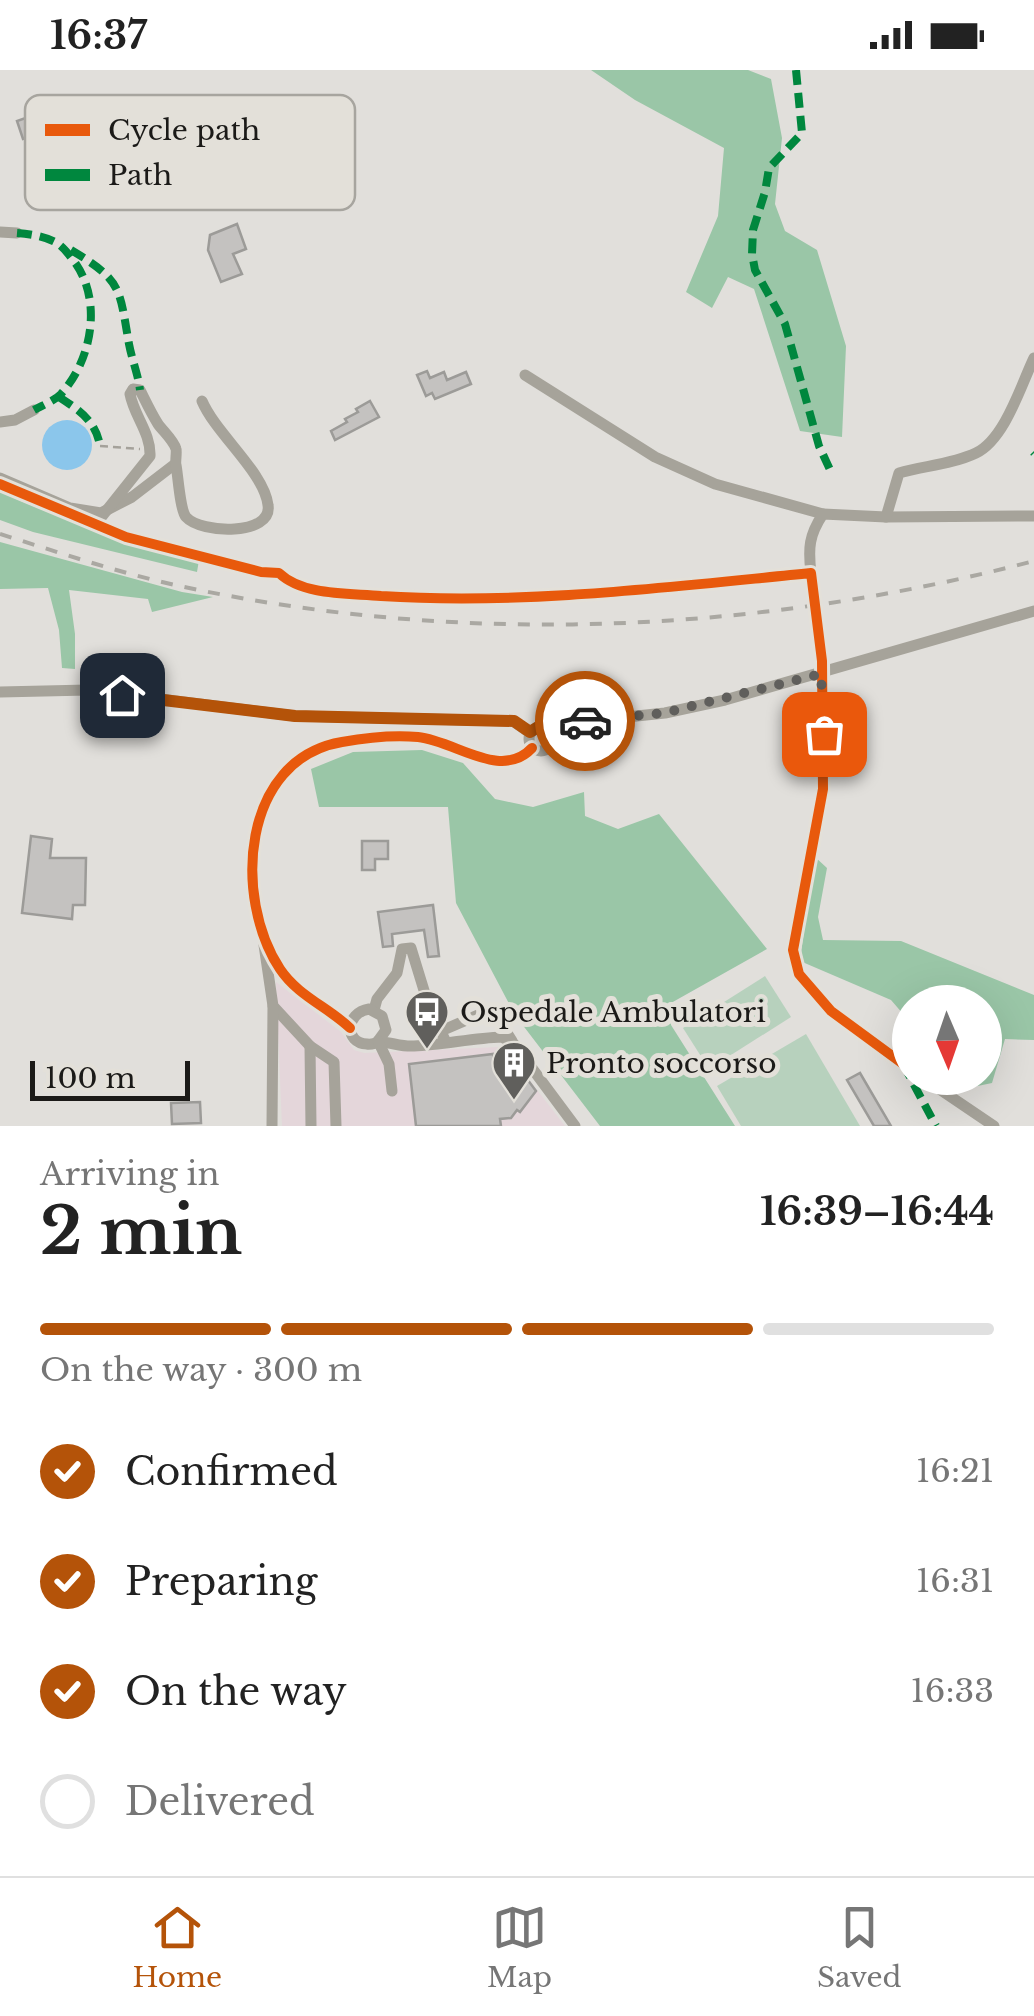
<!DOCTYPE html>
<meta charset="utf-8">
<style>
body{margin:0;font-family:"Libre Baskerville",serif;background:#f6f6f6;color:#222;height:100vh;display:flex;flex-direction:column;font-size:38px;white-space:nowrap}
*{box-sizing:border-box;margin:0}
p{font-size:32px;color:#767676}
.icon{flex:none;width:55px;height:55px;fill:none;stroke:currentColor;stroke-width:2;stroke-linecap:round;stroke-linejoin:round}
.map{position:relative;height:1056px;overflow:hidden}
.details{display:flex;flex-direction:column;background:#fff;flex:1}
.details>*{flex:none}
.needle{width:65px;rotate:178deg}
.buttons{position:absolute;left:892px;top:915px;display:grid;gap:20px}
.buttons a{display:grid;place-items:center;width:110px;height:110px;border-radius:50%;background:#fff;box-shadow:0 10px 40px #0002;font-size:50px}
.scale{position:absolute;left:30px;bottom:25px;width:160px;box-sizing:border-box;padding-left:10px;border:5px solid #1b1a18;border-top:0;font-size:28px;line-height:35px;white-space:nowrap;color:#1b1a18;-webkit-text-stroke:8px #e3e0d9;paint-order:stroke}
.pin{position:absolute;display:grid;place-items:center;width:85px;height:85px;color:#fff;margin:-42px;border-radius:20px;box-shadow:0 5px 15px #0006}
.courier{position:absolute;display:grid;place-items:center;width:100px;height:100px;margin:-50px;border:8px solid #b45309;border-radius:50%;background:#fff;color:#222;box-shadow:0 2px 12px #0007}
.overview em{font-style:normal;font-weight:800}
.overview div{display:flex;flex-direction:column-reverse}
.overview{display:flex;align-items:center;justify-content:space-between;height:170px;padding:0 40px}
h1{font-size:65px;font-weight:800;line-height:75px}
.bar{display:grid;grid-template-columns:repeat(4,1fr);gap:15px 10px;align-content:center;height:120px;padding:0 40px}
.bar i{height:12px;border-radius:8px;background:#e0e0e0}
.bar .active{background:#b45309}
.bar p{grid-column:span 4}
ol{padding:0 40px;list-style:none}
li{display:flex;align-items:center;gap:30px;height:110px}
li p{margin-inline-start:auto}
li .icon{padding:10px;border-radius:50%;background:#b45309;color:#fff;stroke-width:4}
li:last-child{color:#767676}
li i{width:55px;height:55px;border:5px solid #e0e0e0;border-radius:50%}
.status{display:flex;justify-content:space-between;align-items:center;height:70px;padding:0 50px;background:#fff;direction:ltr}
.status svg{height:28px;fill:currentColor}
.tabs{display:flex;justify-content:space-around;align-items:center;height:140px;border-top:2px solid #e0e0e0;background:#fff;font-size:28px;color:#767676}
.tabs a{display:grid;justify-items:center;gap:5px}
.tabs .active{color:#b45309}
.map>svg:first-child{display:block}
.medical{fill:#e4d6da}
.green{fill:#b7d1bd}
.forest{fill:#9ac6a7}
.water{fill:#8bc6eb}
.building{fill:#c4c2c0;stroke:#9c9b98;stroke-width:2.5}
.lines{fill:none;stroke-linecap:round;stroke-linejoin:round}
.minor-tunnel{stroke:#b9b8b4;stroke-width:11;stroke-dasharray:11 5.5;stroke-linecap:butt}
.path{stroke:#a4a19a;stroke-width:2.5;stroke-dasharray:8 5;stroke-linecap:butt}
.minor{stroke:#a6a39a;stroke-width:11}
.rail{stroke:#aaa8a2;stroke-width:4;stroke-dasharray:12 12;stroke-linecap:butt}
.quiet{stroke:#00873e;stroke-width:8;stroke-dasharray:15 8;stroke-linecap:butt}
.cycleway-casing{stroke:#e3e0d9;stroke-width:16}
.cycleway{stroke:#e8590c;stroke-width:10}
.done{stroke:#605f5c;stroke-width:10;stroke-dasharray:0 18}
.route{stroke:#b45309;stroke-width:12}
.labels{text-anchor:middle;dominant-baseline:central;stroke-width:10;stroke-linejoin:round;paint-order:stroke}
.poi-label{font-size:28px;fill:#1b1a18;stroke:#e3e0d9;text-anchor:start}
.key{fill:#e3e0d9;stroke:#a7a59f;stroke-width:2.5}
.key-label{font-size:28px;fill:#1b1a18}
</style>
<div class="status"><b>16:37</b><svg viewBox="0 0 49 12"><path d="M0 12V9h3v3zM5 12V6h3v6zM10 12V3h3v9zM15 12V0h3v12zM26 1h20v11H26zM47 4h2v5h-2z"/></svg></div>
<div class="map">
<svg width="1034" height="1056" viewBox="0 0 1034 1056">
<rect width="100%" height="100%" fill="#e1dfdb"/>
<!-- medical -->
<path class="medical" d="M 276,912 L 341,962 L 354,980 L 364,983 L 499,977 L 510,985 L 565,1056 L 282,1056 Z"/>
<!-- green -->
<g class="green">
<path d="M 765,906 L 791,947 L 709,999 L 683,958 Z"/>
<path d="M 806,964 L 860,1056 L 741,1056 L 717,1016 Z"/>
</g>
<!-- forest -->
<g class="forest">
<path d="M 591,0 L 748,0 L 771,9 L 782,68 L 775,134 L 785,161 L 817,180 L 846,276 L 842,367 L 800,361 L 754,219 L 728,207 L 712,238 L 686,222 L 718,146 L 724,78 L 635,30 Z"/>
<path d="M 0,422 C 65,451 130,472 199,490 L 197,502 L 33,462 L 0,450 Z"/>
<path d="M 0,472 L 182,522 L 213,527 L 152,542 L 148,529 L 69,520 L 75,564 L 75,599 L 62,598 L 59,560 L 48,518 L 0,519 Z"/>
<path d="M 422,680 L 463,693 L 495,729 L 533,737 L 584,722 L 585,746 L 618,759 L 659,744 L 767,879 L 671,933 L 671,955 L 735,1056 L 600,1056 L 515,945 L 456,833 L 448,737 L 319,737 L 311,699 L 353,682 Z"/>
<path d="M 814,786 L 827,798 L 818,847 L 823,870 L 901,871 L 1034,925 L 1034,970 L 1005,969 L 992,1013 L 968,1018 L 959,1008 L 985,1008 L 985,932 L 910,932 L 910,952 L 891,930 L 800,891 Z"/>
</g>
<!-- water -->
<circle class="water" cx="67" cy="375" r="25"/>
<!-- building -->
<g class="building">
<path d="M 61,29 L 79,88 L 30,100 L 27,87 L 64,78 L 58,58 L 23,69 L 17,51 L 40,43 L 38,37 Z"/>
<path d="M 237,154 L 246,179 L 233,184 L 242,204 L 221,212 L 208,180 L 210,165 Z"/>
<path d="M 427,301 L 430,308 L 444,302 L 447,310 L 466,302 L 471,314 L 435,329 L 432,323 L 426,326 L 417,305 Z"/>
<path d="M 370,331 L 379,347 L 335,370 L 331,361 L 347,352 L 345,349 L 358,342 L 356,339 Z"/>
<path d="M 31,766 L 52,769 L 50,788 L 86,788 L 85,835 L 73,835 L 72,849 L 22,843 Z"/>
<path d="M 362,771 L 388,771 L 388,789 L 375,789 L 375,800 L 362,800 Z"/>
<path d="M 433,835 L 439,886 L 428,887 L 424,860 L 392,864 L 393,876 L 383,877 L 378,842 Z"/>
<path d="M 493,984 L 494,996 L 516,994 L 536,1021 L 520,1042 L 517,1040 L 511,1048 L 500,1049 L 501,1056 L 416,1056 L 409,994 Z"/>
<path d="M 860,1003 L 891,1056 L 874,1056 L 847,1010 Z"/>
<path d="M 200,1032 L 201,1053 L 172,1054 L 171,1033 Z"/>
</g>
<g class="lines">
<!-- minor-tunnel -->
<path class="minor-tunnel" d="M 811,503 L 818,548"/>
<!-- path -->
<path class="path" d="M 100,376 L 140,379"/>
<!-- minor -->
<g class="minor">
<path d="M 0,162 L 17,163"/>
<path d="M 525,305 L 655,387 L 715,414 L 823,444"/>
<path d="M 0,352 L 15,350 L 34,340"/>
<path d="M 0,408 L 70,438 L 101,443 L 132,427 L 175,394"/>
<path d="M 886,447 L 1034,446"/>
<path d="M 95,455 L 150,386 C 151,363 134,346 130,324 L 133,319 L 140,320 C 146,332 151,343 158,354 C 163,361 174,371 176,379 C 177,381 175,393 176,395 C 178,405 180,440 186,447 C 201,464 273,466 268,435 C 264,402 216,364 202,331"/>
<path d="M 811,503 C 808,478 809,465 823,444 L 886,447 L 899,403 C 924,396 953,394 976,383 C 1005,369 1021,315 1034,288"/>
<path d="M 818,548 L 822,591 L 823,719 L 793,880 L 799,904 L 831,941 L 910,999"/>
<path d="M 0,622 L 88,620 L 295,646 L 513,651 L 530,663"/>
<circle cx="541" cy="669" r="12"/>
<path d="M 553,666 L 580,652 L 665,643 L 725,630 L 1034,541"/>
<path d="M 264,875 L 273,936 L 310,976 L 334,992 L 336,1056"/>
<path d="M 374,940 L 377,929 L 397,903 L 402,879 L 411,878 L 430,940 L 446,972"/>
<path d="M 350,958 C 328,937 298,926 280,899 C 233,828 241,689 342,672 C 364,668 395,665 418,667 C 456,671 501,711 532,678"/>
<path d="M 441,961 L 492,939 L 512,971"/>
<path d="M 378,971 L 386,960 L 382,946 L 369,939 C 345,943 344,973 367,974 C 372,975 377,972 382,972 C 393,973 403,977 414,976 C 443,975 472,968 502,967 L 514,974 L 575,1056"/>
<path d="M 378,971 L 389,994 L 392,1021"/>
<path d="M 310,976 L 311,1056"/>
<path d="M 923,1008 L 994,1056"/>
<path d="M 272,1056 L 273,936"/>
</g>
<!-- rail -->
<path class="rail" d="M 0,464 C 58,482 116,502 175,515 C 459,577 754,564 1034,491"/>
<!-- quiet -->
<g class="quiet">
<path d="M 796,0 L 802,63 L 769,98 L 765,122 L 753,160 L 752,184 L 755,200 L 785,254 L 819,376 L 832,404"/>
<path d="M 17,163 C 29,164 43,166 55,172 C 63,176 70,186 76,194 C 102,232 92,290 61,324 C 54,331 43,335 34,340"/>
<path d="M 71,180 C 123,211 119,218 129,274 C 132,290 138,304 140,320"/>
<path d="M 59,327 C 79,340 96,351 100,376"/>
<path d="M 1033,382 L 1034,383"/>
<path d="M 903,994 L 936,1056"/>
</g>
<defs>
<g id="cycleway">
<path d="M 0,414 L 126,467 L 261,502 L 279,503 C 303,526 349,523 381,526 C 526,535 668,517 811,503 L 822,591 L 823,719 L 793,880 L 799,904 L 831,941 L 910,999"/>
<path d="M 350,958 C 328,937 298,926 280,899 C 233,828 241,689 342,672 C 364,668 395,665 418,667 C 456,671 501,711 532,678"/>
</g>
</defs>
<!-- cycleway casing -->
<use href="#cycleway" class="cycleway-casing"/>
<!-- cycleway -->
<use href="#cycleway" class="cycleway"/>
</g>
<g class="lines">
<!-- done -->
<path class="done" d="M 585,651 L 664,643 L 821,604 L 824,664"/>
<!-- route -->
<path class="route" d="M 122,625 L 295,646 L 514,651 L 530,662 L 538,657 L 548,658 L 553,666 L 585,651"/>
</g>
<!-- icons -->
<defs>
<symbol id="bus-pin" viewBox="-11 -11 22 30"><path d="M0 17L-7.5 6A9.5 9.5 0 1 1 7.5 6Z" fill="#605f5c" stroke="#e3e0d9"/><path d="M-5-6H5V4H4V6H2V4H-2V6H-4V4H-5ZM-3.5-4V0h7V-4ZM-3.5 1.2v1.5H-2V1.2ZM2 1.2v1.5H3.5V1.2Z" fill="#fff"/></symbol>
<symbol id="building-pin" viewBox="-11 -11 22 30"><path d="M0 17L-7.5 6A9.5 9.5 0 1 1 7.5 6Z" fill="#605f5c" stroke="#e3e0d9"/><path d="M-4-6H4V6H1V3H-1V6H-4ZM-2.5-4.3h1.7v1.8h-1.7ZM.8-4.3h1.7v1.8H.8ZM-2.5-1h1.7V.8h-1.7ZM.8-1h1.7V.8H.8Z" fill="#fff"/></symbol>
</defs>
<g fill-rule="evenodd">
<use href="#bus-pin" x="402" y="917" width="50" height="68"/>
<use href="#building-pin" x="489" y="968" width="50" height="68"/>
</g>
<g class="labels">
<!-- poi labels -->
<g class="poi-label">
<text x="460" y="942">Ospedale Ambulatori</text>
<text x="546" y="993">Pronto soccorso</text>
</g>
</g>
<!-- legend -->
<rect x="25" y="25" width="330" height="115" rx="15" class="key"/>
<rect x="45" y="54" width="45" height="12" fill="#e8590c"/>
<rect x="45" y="99" width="45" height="12" fill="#00873e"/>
<g class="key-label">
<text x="108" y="70">Cycle path</text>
<text x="108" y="115">Path</text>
</g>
</svg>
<div class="buttons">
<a><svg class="needle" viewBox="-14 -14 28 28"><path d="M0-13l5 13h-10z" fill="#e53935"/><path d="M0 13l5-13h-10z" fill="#767676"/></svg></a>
</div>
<div class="scale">100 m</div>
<div class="pin" style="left:824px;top:664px;background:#ea580c"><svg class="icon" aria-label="bag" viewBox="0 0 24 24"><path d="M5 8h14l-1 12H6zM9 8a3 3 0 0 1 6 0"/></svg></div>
<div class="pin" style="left:122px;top:625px;background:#1f2937"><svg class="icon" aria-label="home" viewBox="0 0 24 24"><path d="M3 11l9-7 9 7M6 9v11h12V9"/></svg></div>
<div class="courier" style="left:585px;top:651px"><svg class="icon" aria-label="car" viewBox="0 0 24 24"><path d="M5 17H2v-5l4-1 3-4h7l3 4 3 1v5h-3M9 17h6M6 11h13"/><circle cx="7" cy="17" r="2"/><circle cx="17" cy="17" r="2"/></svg></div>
</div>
<section class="details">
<div class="overview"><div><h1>2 min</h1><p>Arriving in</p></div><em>16:39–16:44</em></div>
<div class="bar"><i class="active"></i><i class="active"></i><i class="active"></i><i></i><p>On the way · 300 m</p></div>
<ol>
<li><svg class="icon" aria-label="check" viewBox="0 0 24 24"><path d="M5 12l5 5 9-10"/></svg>Confirmed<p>16:21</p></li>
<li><svg class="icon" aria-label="check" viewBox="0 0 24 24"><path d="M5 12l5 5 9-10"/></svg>Preparing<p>16:31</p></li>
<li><svg class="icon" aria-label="check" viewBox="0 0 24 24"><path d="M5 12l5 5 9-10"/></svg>On the way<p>16:33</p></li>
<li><i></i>Delivered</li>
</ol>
</section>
<nav class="tabs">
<a class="active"><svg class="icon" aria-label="home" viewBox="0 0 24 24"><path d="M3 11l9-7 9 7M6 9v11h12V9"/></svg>Home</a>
<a><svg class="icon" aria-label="map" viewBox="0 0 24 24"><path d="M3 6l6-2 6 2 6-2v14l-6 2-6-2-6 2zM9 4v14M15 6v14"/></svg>Map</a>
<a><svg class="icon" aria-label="saved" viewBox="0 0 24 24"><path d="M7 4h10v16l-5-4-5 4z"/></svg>Saved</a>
</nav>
